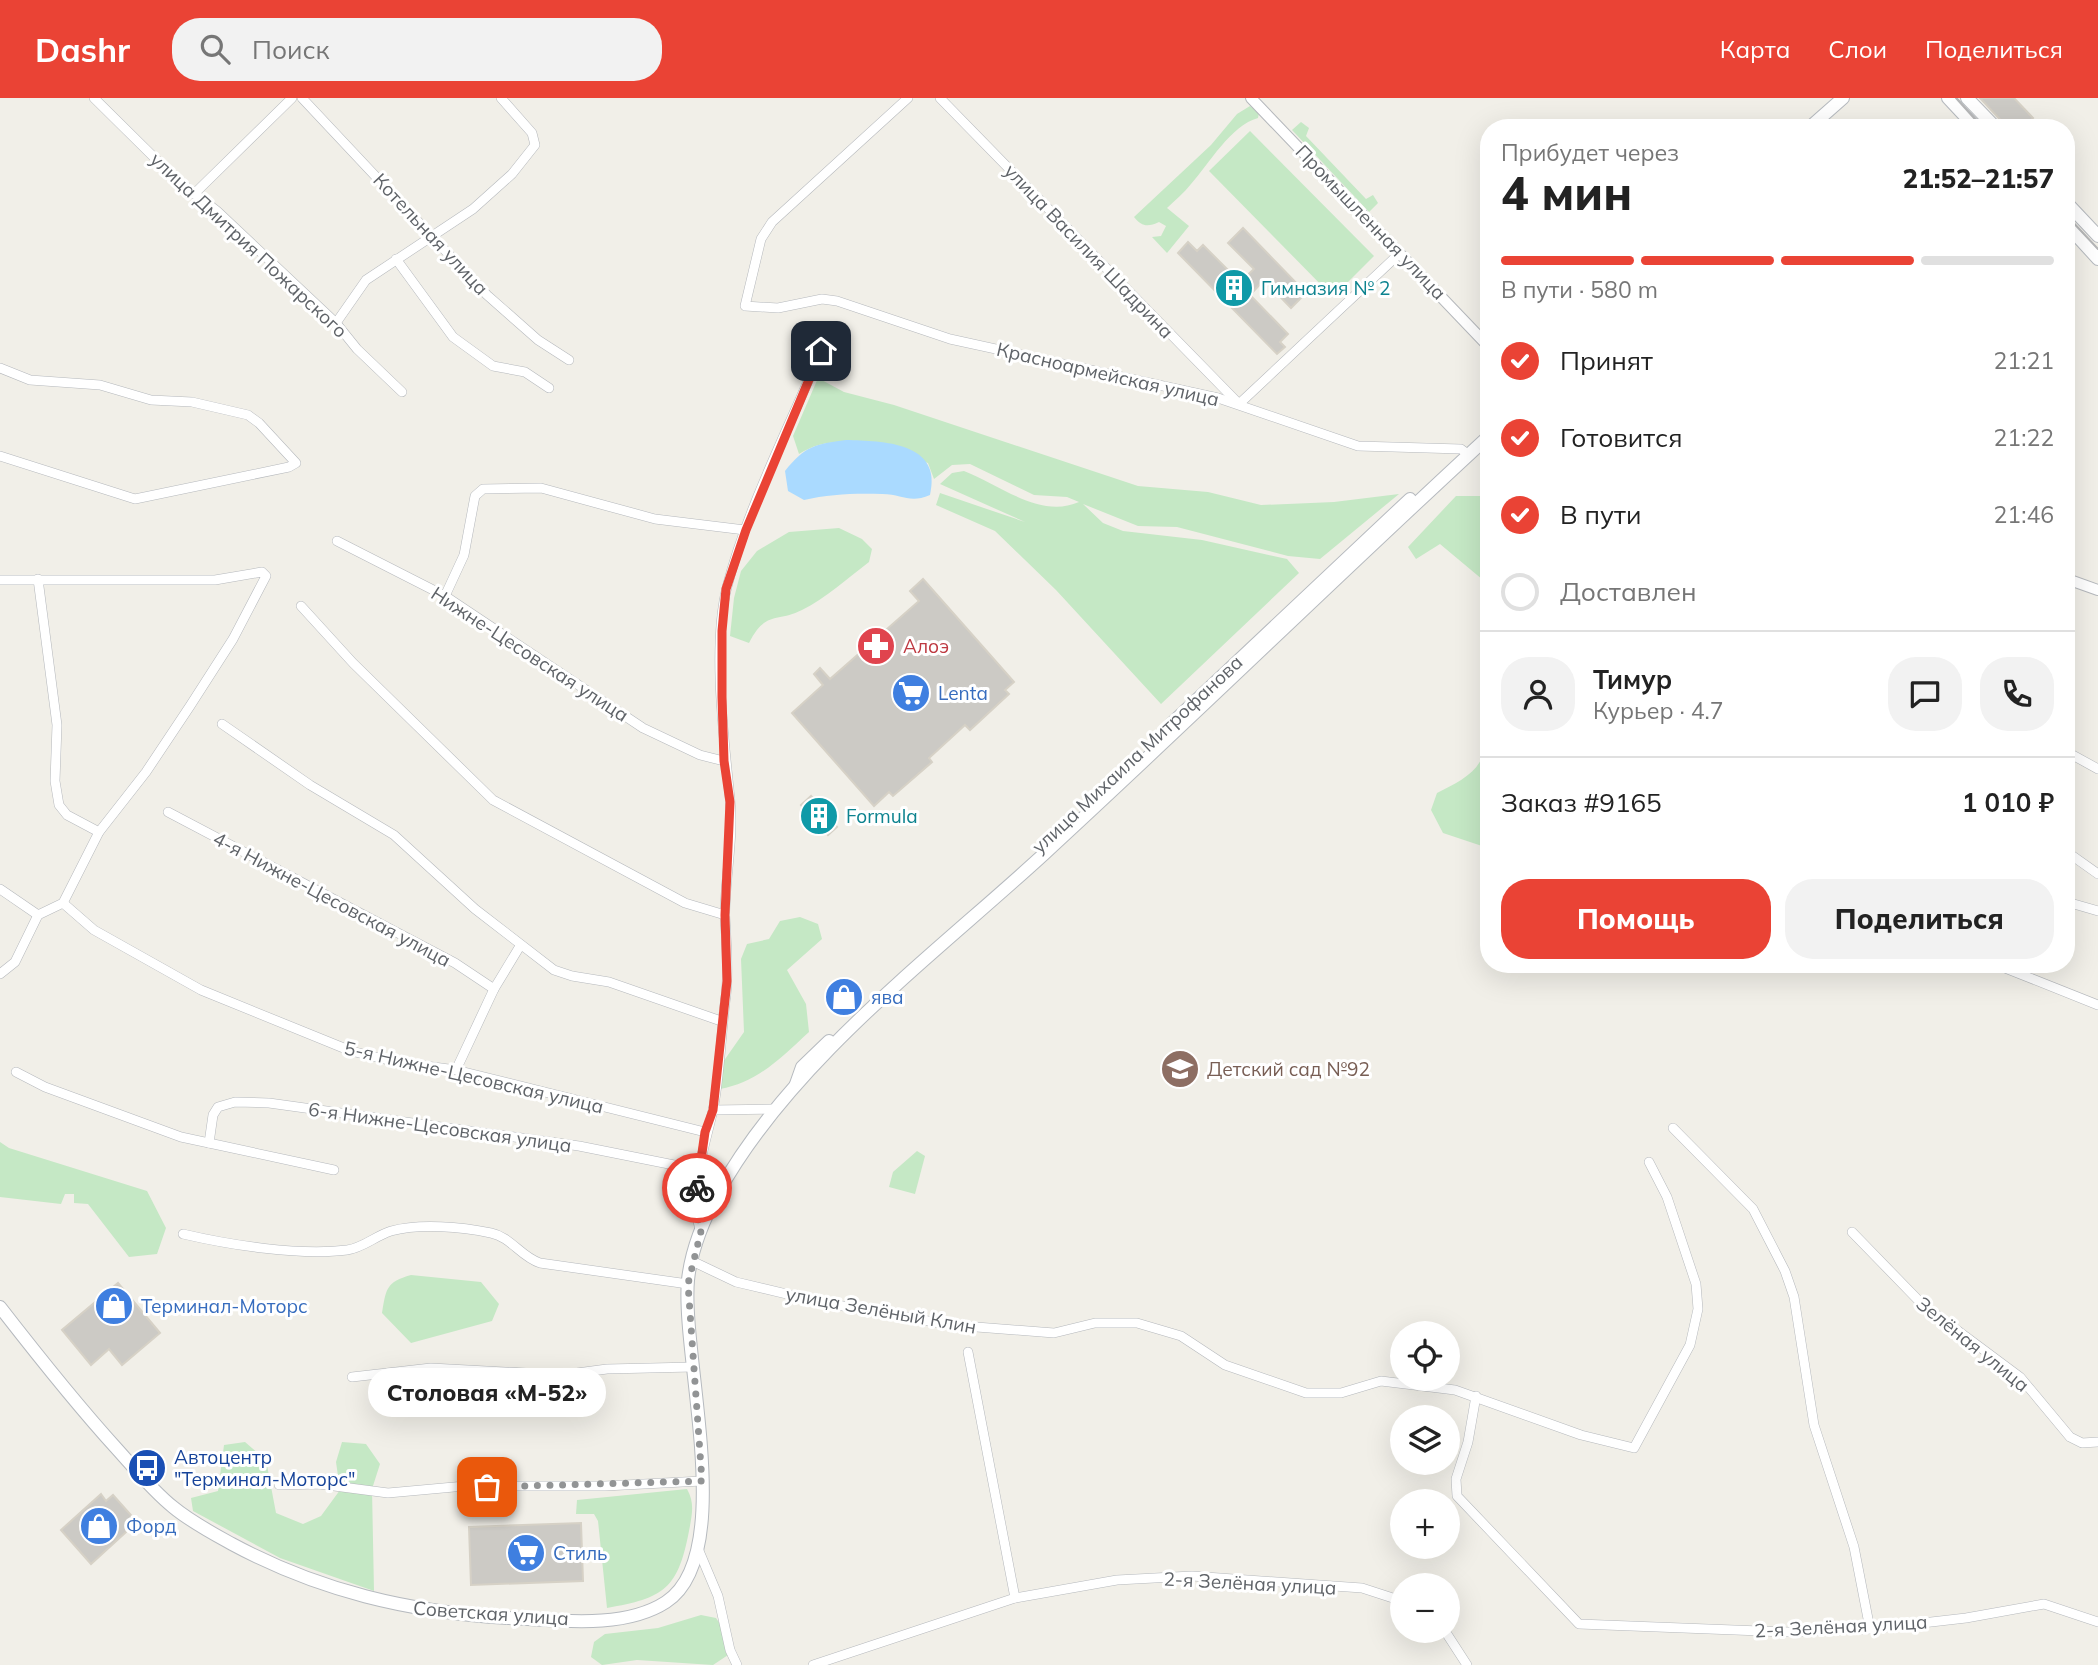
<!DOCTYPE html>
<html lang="ru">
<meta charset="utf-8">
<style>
body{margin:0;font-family:Mulish,sans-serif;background:#f2f2f2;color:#222;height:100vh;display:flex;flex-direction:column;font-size:26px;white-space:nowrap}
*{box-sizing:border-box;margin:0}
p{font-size:23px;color:#767676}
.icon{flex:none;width:38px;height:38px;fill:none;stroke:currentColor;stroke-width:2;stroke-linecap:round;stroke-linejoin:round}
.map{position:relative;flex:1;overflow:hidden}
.sheet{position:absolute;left:1480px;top:21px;width:595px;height:854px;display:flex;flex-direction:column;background:#fff;border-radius:28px;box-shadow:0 7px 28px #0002}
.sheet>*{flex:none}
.tools{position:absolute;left:1390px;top:1223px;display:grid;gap:14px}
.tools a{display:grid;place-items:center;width:70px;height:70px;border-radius:50%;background:#fff;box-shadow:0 7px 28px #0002;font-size:35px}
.pin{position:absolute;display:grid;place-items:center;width:60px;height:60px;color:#fff;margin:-30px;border-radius:14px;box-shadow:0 4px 10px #0006}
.courier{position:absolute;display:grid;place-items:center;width:70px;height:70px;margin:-35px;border:5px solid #ea4335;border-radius:50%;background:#fff;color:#222;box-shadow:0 2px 9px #0007}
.bubble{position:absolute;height:49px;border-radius:24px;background:#fff;box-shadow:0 7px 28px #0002;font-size:23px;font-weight:800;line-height:49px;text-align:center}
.summary em{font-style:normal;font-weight:800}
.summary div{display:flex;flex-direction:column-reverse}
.summary{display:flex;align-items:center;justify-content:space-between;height:119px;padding:0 21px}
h1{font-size:46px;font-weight:800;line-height:52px}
.bar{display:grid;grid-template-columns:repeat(4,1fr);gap:10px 7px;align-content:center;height:84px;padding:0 21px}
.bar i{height:9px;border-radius:5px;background:#e0e0e0}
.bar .current{background:#ea4335}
.bar p{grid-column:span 4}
.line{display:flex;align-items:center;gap:18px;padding:0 21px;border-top:2px solid #e0e0e0}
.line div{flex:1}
.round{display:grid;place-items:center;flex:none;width:74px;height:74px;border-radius:28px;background:#f2f2f2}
ol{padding:0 21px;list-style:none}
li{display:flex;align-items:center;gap:21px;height:77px}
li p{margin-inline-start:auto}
li .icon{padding:7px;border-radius:50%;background:#ea4335;color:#fff;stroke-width:4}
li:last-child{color:#767676}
li i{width:38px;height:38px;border:4px solid #e0e0e0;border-radius:50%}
.action{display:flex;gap:14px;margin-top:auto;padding:14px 21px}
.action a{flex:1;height:80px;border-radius:28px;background:#ea4335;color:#fff;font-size:28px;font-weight:800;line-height:80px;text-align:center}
.action a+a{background:#f2f2f2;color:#222}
header{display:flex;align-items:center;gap:42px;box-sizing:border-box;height:98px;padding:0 35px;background:#ea4335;color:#fff}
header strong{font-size:33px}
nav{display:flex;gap:38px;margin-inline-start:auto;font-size:24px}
.search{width:490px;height:63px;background:#f2f2f2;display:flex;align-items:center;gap:18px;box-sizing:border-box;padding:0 24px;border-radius:28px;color:#767676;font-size:26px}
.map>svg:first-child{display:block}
.green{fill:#c5e8c5}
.water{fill:#aadaff}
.building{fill:#cccac5;stroke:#d6d1c6;stroke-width:2}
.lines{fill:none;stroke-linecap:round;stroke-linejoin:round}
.minor-casing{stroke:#b5b8bc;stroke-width:10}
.tertiary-casing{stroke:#b5b8bc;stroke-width:12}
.secondary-casing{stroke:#b6babf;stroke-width:14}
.minor{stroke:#fff;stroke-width:9}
.tertiary{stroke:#fff;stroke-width:10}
.secondary{stroke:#fff;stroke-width:12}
.tram{stroke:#b6b7b8;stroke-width:2}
.done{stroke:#929495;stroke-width:7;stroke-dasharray:0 12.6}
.route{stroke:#ea4335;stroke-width:9}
.labels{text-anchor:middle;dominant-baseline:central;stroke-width:6;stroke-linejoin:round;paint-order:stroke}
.street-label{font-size:19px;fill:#5f6368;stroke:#fff}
.culture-label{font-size:19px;fill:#0d838f;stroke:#fff;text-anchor:start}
.health-label{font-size:19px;fill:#be3a42;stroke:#fff;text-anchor:start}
.shop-label{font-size:19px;fill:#366cbe;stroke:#fff;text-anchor:start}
.education-label{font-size:19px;fill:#785e54;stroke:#fff;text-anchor:start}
.transit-label{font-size:19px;fill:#164399;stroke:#fff;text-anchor:start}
</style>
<header>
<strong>Dashr</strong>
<div class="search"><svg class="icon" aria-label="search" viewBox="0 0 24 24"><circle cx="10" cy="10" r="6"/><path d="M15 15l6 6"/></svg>Поиск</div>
<nav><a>Карта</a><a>Слои</a><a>Поделиться</a></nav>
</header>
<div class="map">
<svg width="2098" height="1567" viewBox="0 0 2098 1567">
<rect width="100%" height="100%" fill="#f1efe8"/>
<!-- green -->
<g class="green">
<path d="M 1250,8 L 1259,15 L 1258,20 C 1231,27 1209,66 1191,86 C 1184,95 1175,102 1167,110 L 1189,128 L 1167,155 L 1152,139 L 1161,138 L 1166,128 L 1159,124 C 1148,129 1142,129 1134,119 L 1211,47 L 1237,16 Z"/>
<path d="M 1301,24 L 1309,30 L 1306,38 L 1366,101 L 1373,97 L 1378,105 L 1369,114 L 1292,32 Z"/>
<path d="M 1250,33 L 1374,158 L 1333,199 L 1209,73 Z"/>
<path d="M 818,280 L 844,294 L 894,307 L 1138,388 L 1208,394 L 1261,407 L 1334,404 L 1399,396 L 1320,461 L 1288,458 L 1177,429 L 1138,428 L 1083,406 L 1103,425 L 1123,433 L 1202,442 L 1287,461 L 1299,475 L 1161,606 L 1056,492 L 995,433 L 936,407 L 940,395 L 1025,424 L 940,386 L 952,375 L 964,373 C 1000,387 1040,421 1079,404 L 1067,399 L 1034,397 L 970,366 L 952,367 L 934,381 L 928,365 C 884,353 840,330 799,356 L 793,338 Z"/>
<path d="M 1456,398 L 1489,398 L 1489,487 L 1440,446 L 1416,461 L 1408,449 Z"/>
<path d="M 839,430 L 862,441 L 872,451 L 869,464 C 848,480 826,500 802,512 C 776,525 766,512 749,545 L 730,538 L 734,500 L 741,473 L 757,453 L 789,434 Z"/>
<path d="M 1489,618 L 1489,758 L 1482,748 L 1443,735 L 1431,712 L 1437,695 C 1460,683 1484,673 1485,645 C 1485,635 1484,626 1489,618 Z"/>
<path d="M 800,819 L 818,826 L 822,841 L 787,872 L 806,906 L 809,934 C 782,959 757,985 720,991 L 723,964 L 744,934 L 741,861 L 747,846 L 769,841 L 780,823 Z"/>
<path d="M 0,1044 L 9,1050 L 147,1093 L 166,1130 L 157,1156 L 129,1159 L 88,1106 L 74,1105 L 74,1096 L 65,1096 L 61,1106 L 0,1099 Z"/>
<path d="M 917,1053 L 925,1058 L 915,1096 L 889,1089 L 893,1074 Z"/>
<path d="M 411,1177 L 481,1184 L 499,1206 L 492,1223 L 411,1245 L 382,1215 C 386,1191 386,1184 411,1177 Z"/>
<path d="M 245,1344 L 266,1362 L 276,1415 L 303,1426 L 321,1418 L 340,1392 L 336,1364 L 342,1344 L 366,1346 L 380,1366 L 372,1391 L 374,1493 L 280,1460 L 193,1413 L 191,1400 L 218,1393 L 224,1347 Z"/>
<path d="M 687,1391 C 695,1405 692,1417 689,1433 C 678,1491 664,1500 607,1510 L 598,1423 L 594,1416 L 576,1416 L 577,1402 Z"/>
<path d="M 701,1517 L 716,1520 L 728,1538 L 728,1557 L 713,1567 L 637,1562 L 602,1567 L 591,1559 L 594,1544 L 605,1536 L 658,1530 Z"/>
</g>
<!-- water -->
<path class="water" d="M 846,342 C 883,343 943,344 930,397 C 909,406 903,396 882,396 C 856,395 829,396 804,402 L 788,393 L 785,373 C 805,348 815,346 846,342 Z"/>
<!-- building -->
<g class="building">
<path d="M 1980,0 L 2014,0 L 2033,20 L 2023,30 L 2008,30 Z"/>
<path d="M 1243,130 L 1306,195 L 1291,210 L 1264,182 L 1250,197 L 1288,236 L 1280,244 L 1285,249 L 1277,256 L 1178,155 L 1188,144 L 1197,153 L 1203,147 L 1240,184 L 1254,171 L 1228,145 Z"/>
<path d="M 923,481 L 1014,584 L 1005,592 L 1009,596 L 970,632 L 965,627 L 929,660 L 932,664 L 893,698 L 889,694 L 874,708 L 792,615 L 823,587 L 814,576 L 820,570 L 830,581 L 919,503 L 910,493 Z"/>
<path d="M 811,698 L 837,729 L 828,737 L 801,707 Z"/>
<path d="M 118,1185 L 160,1235 L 122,1267 L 109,1251 L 91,1267 L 62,1232 Z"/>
<path d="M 101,1396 L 106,1403 L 113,1397 L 137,1424 L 91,1466 L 61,1432 Z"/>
<path d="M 581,1425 L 583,1483 L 471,1487 L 469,1429 Z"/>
</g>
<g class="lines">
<defs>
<g id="minor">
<path d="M 94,0 L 176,81 L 217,113 L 336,225 L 357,251 L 402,294"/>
<path d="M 302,0 L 487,197 L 538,242 L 569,262"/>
<path d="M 908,0 L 772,124 L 761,141 L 745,208 L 778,210 L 822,201 L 837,203 L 950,241 L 1218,300 L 1358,348 L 1461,351 L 1469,357"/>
<path d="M 940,0 L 1239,306 L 1400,155"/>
<path d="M 194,96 L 292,0"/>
<path d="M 396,161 L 453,239 L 493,268 L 525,274 L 549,290"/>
<path d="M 336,225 L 366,182 L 473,111 L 512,76 L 535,47 L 532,35 L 501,0"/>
<path d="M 0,270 L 30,282 L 100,287 L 151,302 L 192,304 L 248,317 L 259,325 L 296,365 L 289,369 L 135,401 L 0,358"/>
<path d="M 337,443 L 445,498 L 643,630 L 700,657 L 724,663"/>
<path d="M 38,481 L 57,627 L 55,683 L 59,707 L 67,717 L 99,734"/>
<path d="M 0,482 L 215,482 L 262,474 L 266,478 L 233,541 L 190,608 L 146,674 L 99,734 L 63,805 L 38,817 L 0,791"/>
<path d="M 445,498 L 464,457 L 475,398 L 483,391 L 541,390 L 655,421 L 745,432"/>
<path d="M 301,508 L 353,565 L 493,702 L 685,805 L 725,817"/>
<path d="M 222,626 L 310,687 L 394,737 L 475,811 L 554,872 L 572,878 L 609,884 L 721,923"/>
<path d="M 2067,654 L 2098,671"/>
<path d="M 168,714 L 455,865 L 494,891"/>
<path d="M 2067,754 L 2098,776"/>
<path d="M 2067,804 L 2098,813"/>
<path d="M 63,805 L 94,832 L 201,892 L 351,953 L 396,964 L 456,972 L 705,1034"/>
<path d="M 1995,866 L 2098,907"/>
<path d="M 0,876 L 15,864 L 38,817"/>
<path d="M 456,972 L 494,891 L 520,848"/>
<path d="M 16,974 L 45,989 L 181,1039 L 334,1072"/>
<path d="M 713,1012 L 775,1011"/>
<path d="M 1673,1030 L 1753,1111 L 1785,1173 L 1794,1199 L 1814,1327 L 1854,1449 L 1870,1531"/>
<path d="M 209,1045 L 213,1017 L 218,1009 L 235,1004 L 269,1005 L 579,1048 L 699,1072"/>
<path d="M 700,1132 C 689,1091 704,1052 713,1012 C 720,978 721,933 726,897 C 729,870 726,843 725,817 C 725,779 734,739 730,701 C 724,641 712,548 727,489 C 748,408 789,330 821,253"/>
<path d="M 1852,1134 L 1922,1206 L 2020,1279 L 2070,1339 L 2082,1345 L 2098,1344"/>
<path d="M 183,1136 C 230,1147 299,1158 347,1152 C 363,1150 375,1138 391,1133 C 420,1125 462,1129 491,1135 C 511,1139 521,1159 540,1165 L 688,1186"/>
<path d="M 692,1163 L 736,1184 L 820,1204 L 951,1227 L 1054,1235 L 1095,1225 L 1137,1225 L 1181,1238 L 1225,1267 L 1306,1295 L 1341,1295 L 1381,1283 L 1455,1292 L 1581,1337 L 1634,1350 L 1690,1247 L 1698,1211 L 1696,1186 L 1667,1099 L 1649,1064"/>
<path d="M 968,1254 L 1015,1500"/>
<path d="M 352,1279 L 431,1270 L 562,1277 L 607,1271 L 693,1269"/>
<path d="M 1476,1298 L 1468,1344 L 1456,1381 L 1457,1398 L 1579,1526 L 1789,1534 L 1870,1531 L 1966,1520 L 2044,1506 L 2098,1524"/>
<path d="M 279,1387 L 319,1386 L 388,1395 L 465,1388 L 605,1388 L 702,1383"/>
<path d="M 699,1453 L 718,1498 L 730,1552 L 737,1567"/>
<path d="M 1445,1533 L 1467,1567"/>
<path d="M 813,1567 L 1015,1500 L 1117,1482 L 1192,1478 L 1362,1490 L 1402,1503"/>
</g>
<g id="tertiary">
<path d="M 1251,0 L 1489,249"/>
<path d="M 2067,481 L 2098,492"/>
</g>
<g id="secondary">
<path d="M 1948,0 L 1976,30"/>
<path d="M 1967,0 L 1996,30"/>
<path d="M 1809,30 L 1843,0"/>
<path d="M 2067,105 L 2098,138"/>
<path d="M 2067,127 L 2098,161"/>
<path d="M 1171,626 L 1410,401"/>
<path d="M 796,986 L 802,969 L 829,943"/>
<path d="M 0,1209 C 38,1258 76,1306 117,1351 C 135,1371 153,1393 173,1409 C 191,1424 212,1435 232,1446 C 319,1493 409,1514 508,1520 C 556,1522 623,1532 666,1504 C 738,1457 681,1259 688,1182 C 691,1153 704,1121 718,1095 C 790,964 934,857 1044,756 C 1194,618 1339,476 1489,338"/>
</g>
</defs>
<!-- minor casing -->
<use href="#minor" class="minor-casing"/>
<!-- tertiary casing -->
<use href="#tertiary" class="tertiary-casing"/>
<!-- secondary casing -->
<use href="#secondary" class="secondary-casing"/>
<!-- minor -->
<use href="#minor" class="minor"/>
<!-- tertiary -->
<use href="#tertiary" class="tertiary"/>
<!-- secondary -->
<use href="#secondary" class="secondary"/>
<!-- tram -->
<g class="tram">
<path d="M 1956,0 L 1983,30"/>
<path d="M 2067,118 L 2098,151"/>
</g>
</g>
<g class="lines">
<!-- done -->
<path class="done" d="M 487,1389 L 702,1383 L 688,1186 L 701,1133 L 695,1109 L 697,1090"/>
<!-- route -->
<path class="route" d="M 697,1090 L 705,1034 L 713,1012 L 727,883 L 725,817 L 730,704 L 724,663 L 722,599 L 722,533 L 726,491 L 746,432 L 821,253"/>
</g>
<!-- icons -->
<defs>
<symbol id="building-disc" viewBox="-11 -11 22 22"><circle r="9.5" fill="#0f9aa8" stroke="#fff"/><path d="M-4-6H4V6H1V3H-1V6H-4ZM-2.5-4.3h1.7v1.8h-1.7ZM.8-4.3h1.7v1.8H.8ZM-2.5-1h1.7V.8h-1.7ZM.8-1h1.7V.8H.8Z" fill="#fff"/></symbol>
<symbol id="pharmacy-disc" viewBox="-11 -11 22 22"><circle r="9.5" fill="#e0444e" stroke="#fff"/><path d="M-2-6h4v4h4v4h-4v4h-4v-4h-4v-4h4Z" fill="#fff"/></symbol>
<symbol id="supermarket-disc" viewBox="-11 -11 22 22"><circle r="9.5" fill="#3f7fe0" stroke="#fff"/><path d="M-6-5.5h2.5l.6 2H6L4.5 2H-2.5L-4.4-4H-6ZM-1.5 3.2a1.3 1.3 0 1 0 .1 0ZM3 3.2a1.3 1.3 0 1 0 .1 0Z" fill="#fff"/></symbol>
<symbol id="shop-disc" viewBox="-11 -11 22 22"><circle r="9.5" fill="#3f7fe0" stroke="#fff"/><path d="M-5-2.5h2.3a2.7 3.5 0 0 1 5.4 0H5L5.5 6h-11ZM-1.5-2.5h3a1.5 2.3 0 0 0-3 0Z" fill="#fff"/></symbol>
<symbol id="school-disc" viewBox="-11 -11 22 22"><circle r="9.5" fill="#8d6e63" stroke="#fff"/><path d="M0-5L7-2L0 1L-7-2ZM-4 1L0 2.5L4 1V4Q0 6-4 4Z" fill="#fff"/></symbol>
<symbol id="bus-disc" viewBox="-11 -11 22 22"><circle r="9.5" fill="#1a4fb4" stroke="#fff"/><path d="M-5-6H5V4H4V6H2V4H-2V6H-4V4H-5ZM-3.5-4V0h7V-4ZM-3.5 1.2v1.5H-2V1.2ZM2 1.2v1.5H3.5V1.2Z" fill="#fff"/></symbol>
</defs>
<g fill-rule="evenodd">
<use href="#building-disc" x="1212" y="168" width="44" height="44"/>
<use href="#pharmacy-disc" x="854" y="526" width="44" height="44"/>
<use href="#supermarket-disc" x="889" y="573" width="44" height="44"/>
<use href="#building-disc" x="797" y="696" width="44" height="44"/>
<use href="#shop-disc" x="822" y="877" width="44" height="44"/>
<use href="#school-disc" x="1158" y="949" width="44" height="44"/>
<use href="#shop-disc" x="92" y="1186" width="44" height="44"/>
<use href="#bus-disc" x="125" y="1348" width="44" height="44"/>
<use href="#shop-disc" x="77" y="1406" width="44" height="44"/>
<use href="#supermarket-disc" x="504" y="1433" width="44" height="44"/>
</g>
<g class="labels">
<!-- street labels -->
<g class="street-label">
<text transform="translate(1371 124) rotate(46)">Промышленная улица</text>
<text transform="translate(431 136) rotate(47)">Котельная улица</text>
<text transform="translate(249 147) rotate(43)">улица Дмитрия Пожарского</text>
<text transform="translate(1089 153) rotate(46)">улица Василия Шадрина</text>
<text transform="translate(1108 276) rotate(13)">Красноармейская улица</text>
<text transform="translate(530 556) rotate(33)">Нижне-Цесовская улица</text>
<text transform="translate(1137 656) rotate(-43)">улица Михаила Митрофанова</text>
<text transform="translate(332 801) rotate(28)">4-я Нижне-Цесовская улица</text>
<text transform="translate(474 979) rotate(13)">5-я Нижне-Цесовская улица</text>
<text transform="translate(440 1029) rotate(8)">6-я Нижне-Цесовская улица</text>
<text transform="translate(881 1212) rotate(10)">улица Зелёный Клин</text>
<text transform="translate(1973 1246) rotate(39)">Зелёная улица</text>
<text transform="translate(1250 1485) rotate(3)">2-я Зелёная улица</text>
<text transform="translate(491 1515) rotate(4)">Советская улица</text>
<text transform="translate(1841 1528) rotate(-3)">2-я Зелёная улица</text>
</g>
<!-- culture labels -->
<g class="culture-label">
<text x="1261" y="190">Гимназия № 2</text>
<text x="846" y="718">Formula</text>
</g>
<!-- health labels -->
<g class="health-label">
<text x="903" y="548">Алоэ</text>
</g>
<!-- shop labels -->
<g class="shop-label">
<text x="938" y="595">Lenta</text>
<text x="871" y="899">ява</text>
<text x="141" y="1208">Терминал-Моторс</text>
<text x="126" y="1428">Форд</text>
<text x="553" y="1455">Стиль</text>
</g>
<!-- education labels -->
<g class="education-label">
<text x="1207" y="971">Детский сад №92</text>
</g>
<!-- transit labels -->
<g class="transit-label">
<text x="174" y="1359">Автоцентр<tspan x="174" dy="22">"Терминал-Моторс"</tspan></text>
</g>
</g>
</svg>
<div class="tools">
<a><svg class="icon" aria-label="locate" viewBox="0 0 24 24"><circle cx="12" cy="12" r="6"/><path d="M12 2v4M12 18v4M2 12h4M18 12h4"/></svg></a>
<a><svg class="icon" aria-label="layers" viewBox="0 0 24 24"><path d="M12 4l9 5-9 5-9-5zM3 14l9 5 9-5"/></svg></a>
<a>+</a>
<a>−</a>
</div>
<div class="pin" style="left:487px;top:1389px;background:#ea580c"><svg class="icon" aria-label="bag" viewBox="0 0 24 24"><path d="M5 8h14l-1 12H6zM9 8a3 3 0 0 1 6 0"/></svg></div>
<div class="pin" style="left:821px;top:253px;background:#1f2937"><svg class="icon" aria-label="home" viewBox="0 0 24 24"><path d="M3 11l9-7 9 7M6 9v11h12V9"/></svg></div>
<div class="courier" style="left:697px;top:1090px"><svg class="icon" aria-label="bike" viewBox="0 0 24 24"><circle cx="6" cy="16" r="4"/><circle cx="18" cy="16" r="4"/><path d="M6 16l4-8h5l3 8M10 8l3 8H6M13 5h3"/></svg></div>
<div class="bubble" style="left:368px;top:1270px;width:238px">Столовая «М-52»</div>
<section class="sheet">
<div class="summary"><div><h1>4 мин</h1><p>Прибудет через</p></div><em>21:52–21:57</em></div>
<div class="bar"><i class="current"></i><i class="current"></i><i class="current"></i><i></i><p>В пути · 580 m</p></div>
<ol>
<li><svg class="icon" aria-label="check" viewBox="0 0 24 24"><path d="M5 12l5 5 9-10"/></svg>Принят<p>21:21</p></li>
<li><svg class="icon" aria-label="check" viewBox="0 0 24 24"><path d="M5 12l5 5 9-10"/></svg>Готовится<p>21:22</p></li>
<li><svg class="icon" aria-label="check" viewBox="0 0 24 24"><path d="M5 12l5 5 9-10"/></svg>В пути<p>21:46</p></li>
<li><i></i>Доставлен</li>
</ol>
<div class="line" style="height:126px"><a class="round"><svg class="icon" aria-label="person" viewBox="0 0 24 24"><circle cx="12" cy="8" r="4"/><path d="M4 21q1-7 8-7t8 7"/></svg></a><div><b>Тимур</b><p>Курьер · 4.7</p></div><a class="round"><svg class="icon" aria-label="chat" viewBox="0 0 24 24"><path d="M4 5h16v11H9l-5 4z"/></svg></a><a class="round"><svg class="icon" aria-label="phone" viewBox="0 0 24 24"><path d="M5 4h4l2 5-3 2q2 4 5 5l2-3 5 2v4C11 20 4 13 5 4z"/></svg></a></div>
<div class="line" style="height:91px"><div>Заказ #9165</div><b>1 010 ₽</b></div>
<div class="action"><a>Помощь</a><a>Поделиться</a></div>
</section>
</div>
